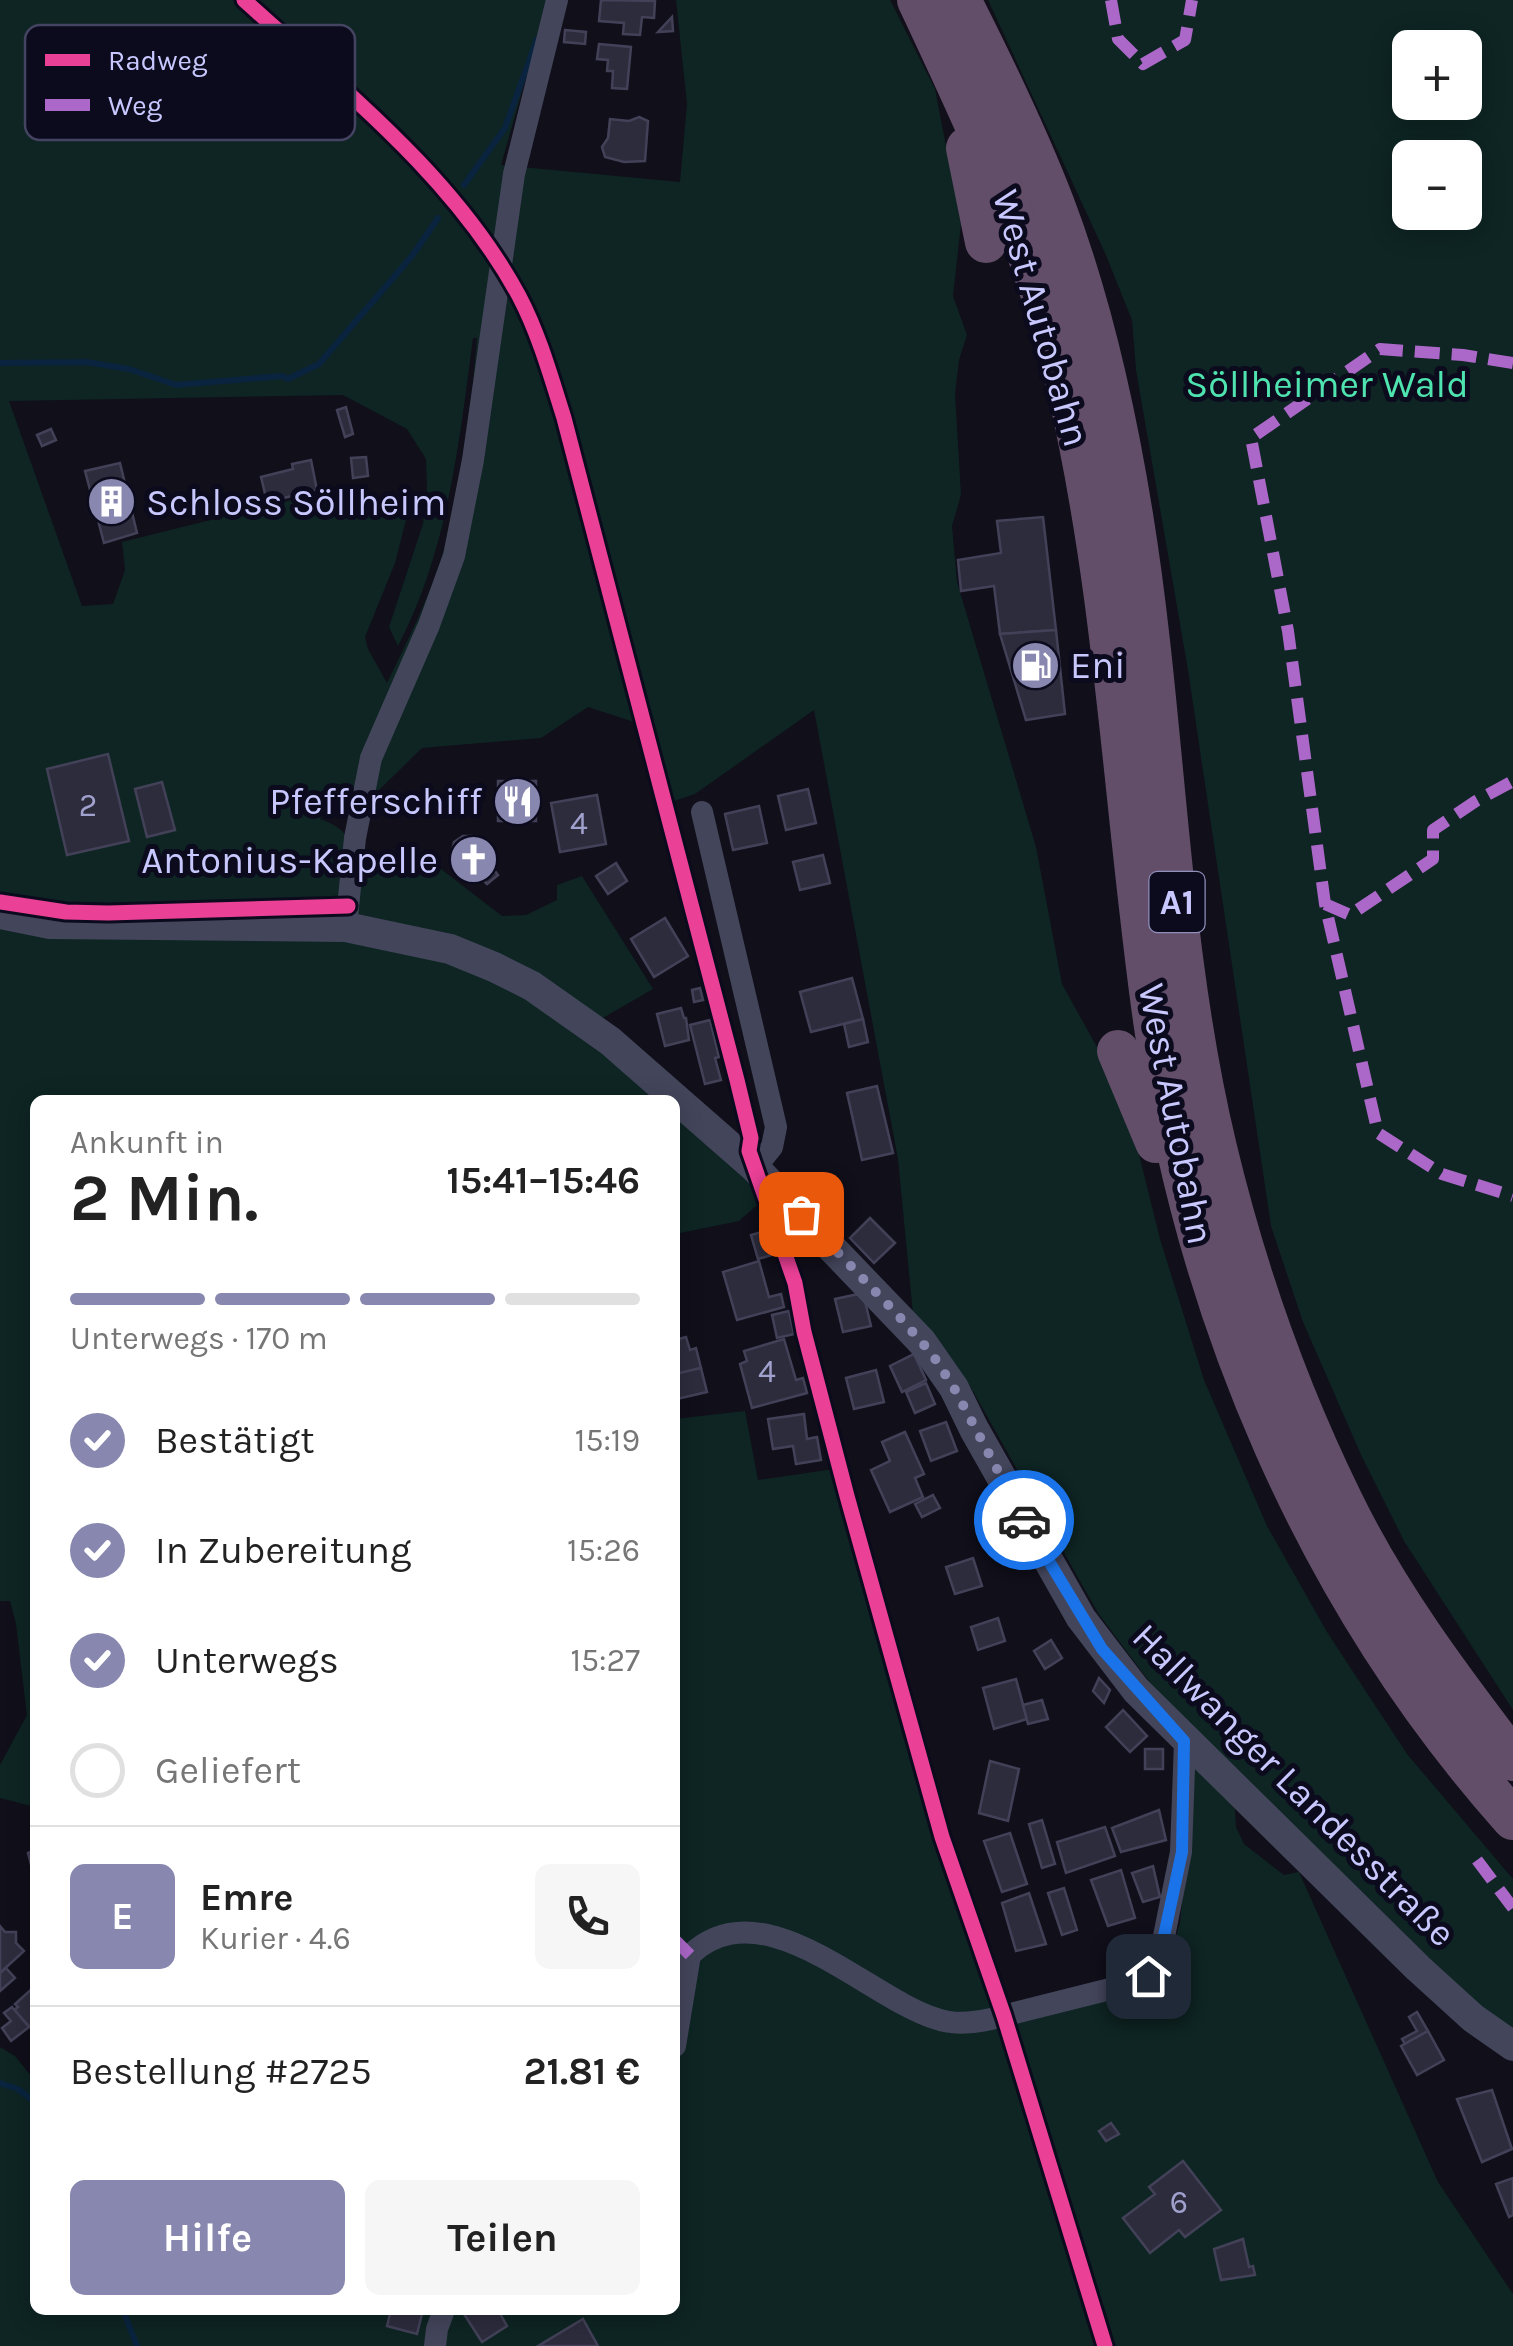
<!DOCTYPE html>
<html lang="de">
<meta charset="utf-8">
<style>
body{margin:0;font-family:Karla,sans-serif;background:#f6f6f6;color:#222;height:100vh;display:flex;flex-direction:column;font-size:38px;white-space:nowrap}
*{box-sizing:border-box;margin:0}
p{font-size:32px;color:#767676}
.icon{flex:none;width:55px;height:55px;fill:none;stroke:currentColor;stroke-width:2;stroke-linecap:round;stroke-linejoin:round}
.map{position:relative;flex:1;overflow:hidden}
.sheet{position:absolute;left:30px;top:1095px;width:650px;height:1220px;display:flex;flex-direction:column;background:#fff;border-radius:15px;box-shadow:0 5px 25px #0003}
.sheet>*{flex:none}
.buttons{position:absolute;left:1392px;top:30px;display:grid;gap:20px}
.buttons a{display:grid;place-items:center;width:90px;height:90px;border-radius:15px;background:#fff;box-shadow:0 5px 25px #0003;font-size:50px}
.pin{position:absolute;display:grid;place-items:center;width:85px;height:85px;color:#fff;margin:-42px;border-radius:20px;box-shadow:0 5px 15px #0006}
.courier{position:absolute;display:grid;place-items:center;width:100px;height:100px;margin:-50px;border:8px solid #1a73e8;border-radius:50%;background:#fff;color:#222;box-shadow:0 2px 12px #0007}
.summary em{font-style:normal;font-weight:700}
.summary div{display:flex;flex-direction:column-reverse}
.summary{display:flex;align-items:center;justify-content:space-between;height:170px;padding:0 40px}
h1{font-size:65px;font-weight:700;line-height:75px}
.bar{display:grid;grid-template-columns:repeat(4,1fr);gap:15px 10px;align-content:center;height:120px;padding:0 40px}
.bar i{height:12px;border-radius:8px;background:#e0e0e0}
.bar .on{background:#8887af}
.bar p{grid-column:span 4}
.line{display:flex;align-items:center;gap:25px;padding:0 40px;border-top:2px solid #e0e0e0}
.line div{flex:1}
.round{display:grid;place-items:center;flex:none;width:105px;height:105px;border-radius:15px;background:#f6f6f6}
ol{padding:0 40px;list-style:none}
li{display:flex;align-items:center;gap:30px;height:110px}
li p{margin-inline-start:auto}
li .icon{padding:10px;border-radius:50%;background:#8887af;color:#fff;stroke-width:4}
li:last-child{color:#767676}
li i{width:55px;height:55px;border:5px solid #e0e0e0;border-radius:50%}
.button{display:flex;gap:20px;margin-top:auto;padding:20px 40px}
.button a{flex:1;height:115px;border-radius:15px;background:#8887af;color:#fff;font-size:40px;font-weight:700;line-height:115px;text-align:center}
.button a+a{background:#f6f6f6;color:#222}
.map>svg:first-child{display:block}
.green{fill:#0e2523;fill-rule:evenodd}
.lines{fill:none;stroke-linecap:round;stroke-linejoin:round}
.stream{stroke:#0a243f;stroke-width:6}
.building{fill:#2d2c3d;stroke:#424158;stroke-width:2.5}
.minor{stroke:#43455b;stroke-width:22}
.tertiary{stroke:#43455b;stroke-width:30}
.motorway{stroke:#634e69;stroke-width:42}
.quiet{stroke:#ac68c9;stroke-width:12;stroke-dasharray:25 12;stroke-linecap:butt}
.cycleway-casing{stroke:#0c0b1e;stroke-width:21}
.cycleway{stroke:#ea4096;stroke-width:15}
.done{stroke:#8887af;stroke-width:10;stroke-dasharray:0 18}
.route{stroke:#1a73e8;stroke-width:12}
.labels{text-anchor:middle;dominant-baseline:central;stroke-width:10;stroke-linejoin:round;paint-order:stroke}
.number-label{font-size:32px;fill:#a1a1ce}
.shield{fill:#0c0b1e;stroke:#908fbc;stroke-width:2.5}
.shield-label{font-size:35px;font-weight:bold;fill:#c8c8ff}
.street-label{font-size:38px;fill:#c8c8ff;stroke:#0c0b1e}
.park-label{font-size:38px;fill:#4fe4af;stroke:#0c0b1e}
.poi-label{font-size:38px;fill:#c8c8ff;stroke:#0c0b1e;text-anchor:start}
.key{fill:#0c0b1e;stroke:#444462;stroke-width:2.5}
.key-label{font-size:28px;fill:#c8c8ff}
</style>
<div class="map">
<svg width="1513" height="2346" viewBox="0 0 1513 2346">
<rect width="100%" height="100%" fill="#100f1a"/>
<!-- green -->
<g class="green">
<path d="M 0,0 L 548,0 L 501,165 L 680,182 L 687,104 L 676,0 L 890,0 L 935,89 L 961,224 L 953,296 L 967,335 L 959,360 L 955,394 L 961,495 L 952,526 L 957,582 L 1036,847 L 1062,984 L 1102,1056 L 1133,1130 L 1160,1239 L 1204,1380 L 1267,1526 L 1327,1632 L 1407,1754 L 1513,1879 L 1513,2030 L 1492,2019 L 1166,1704 L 1098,1613 L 970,1386 L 913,1314 L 898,1159 L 814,710 L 695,794 L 656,807 L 634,722 L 588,707 L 541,738 L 422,748 L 376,793 L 350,795 L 339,784 L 320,819 C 352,830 350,844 362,874 L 376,875 L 380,852 L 441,869 L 502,916 L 526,915 L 557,900 L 557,885 L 582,876 L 653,989 L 582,1030 L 666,1100 L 35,1100 L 35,1807 L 0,1798 L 0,1765 L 27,1715 L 16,1624 L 10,1601 L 0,1601 L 0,926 L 158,911 L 17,905 L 0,899 ZM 473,338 L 477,338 C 471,408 465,479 445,546 C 431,594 409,638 387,683 L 368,649 L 365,637 L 395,563 L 406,520 L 399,506 L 377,503 L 350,509 L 325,504 L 320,493 L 122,542 L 125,570 L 113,604 L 82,606 L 9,401 L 343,395 L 407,429 L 426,459 L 427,488 L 423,524 L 389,627 L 398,646 C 448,550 459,444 473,338 Z"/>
<path d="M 988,0 L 1513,0 L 1513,1710 L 1404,1541 L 1362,1457 L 1303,1322 L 1271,1226 L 1188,670 L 1136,370 L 1132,320 L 1105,253 ZM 1410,48 L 1465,48 L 1465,102 L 1410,102 ZM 1410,158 L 1465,158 L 1465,212 L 1410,212 Z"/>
<path d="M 675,1109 L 757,1191 L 757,1205 L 739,1221 L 675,1234 Z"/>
<path d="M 745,1411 L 758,1480 L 834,1469 L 998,2022 L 1118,1994 L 1160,1989 L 1180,1923 L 1195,1768 L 1235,1809 L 1236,1827 L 1244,1844 L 1284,1875 L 1299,1872 L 1438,2182 L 1513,2294 L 1513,2346 L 0,2346 L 0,2047 L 15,2056 L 35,2081 L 35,2310 L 675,2310 L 675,1419 Z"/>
</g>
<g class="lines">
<!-- stream -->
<g class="stream">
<path d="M 464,185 L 505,128 L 537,39"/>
<path d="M 0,363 L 86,362 L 129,369 L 176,385 L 282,376 L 288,379 L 319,364 L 412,256 L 438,218"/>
<path d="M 0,2083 L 18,2089 L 35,2102"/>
<path d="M 123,2310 L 137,2346"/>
</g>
</g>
<!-- building -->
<g class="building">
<path d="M 601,0 L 655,1 L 654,18 L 642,17 L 640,35 L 623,34 L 624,23 L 599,21 Z"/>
<path d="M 672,17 L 673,31 L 658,32 Z"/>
<path d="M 565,30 L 586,32 L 585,44 L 564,42 Z"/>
<path d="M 599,44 L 631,47 L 627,89 L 612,88 L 613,71 L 607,71 L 608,60 L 597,59 Z"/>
<path d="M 639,117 L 648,121 L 645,161 L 624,162 L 605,157 L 602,147 L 608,138 L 610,119 L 629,121 Z"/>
<path d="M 346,407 L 353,434 L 345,437 L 337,410 Z"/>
<path d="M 51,429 L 56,440 L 42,446 L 37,435 Z"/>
<path d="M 366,457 L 368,476 L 353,478 L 351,458 Z"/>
<path d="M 311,460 L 317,490 L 267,502 L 261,477 L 293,469 L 292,464 Z"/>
<path d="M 120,463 L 137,533 L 104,543 L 85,471 Z"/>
<path d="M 1043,517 L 1056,630 L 1000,634 L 994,586 L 961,591 L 958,560 L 1001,553 L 997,521 Z"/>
<path d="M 1056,630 L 1065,714 L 1026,720 L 1000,634 Z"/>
<path d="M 108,754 L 129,841 L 67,855 L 47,769 Z"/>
<rect x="498" y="781" width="38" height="40"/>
<path d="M 162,782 L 175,830 L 147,837 L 135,789 Z"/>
<path d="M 808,789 L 816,823 L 786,830 L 778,796 Z"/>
<path d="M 597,795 L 606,844 L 560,852 L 551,803 Z"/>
<path d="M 759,806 L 767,843 L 733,850 L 725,814 Z"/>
<path d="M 463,836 L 473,836 L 489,850 L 491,866 L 498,875 L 487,884 L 480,877 L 462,872 L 454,861 L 452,851 L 454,842 Z"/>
<path d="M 823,855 L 830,883 L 800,890 L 793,862 Z"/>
<path d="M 616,863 L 627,881 L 608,894 L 596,876 Z"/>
<path d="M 665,918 L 688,956 L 654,977 L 631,939 Z"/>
<path d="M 852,978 L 863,1019 L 811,1032 L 800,992 Z"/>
<path d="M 700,988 L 703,1000 L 694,1002 L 692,990 Z"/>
<path d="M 681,1008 L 684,1018 L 686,1018 L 689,1040 L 665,1046 L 657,1014 Z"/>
<path d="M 863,1019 L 868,1042 L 849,1047 L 844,1024 Z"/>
<path d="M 710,1020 L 719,1057 L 715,1058 L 721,1080 L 705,1084 L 690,1025 Z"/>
<path d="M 877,1086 L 893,1153 L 862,1160 L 847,1093 Z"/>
<path d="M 870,1218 L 895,1243 L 874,1263 L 850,1238 Z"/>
<path d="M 765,1231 L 772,1255 L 758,1259 L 751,1235 Z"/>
<path d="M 759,1261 L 769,1297 L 781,1294 L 784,1307 L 737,1320 L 723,1272 Z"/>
<path d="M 863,1293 L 871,1326 L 843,1332 L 835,1299 Z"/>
<path d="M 789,1311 L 794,1334 L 777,1338 L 772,1315 Z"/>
<path d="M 686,1337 L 690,1350 L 696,1348 L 701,1368 L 677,1374 L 675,1340 Z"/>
<path d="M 784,1339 L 796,1380 L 803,1378 L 807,1393 L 752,1408 L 740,1364 L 747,1361 L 744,1351 Z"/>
<path d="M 914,1354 L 926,1380 L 902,1392 L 890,1366 Z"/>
<path d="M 701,1368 L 707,1392 L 677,1399 L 675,1374 Z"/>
<path d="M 876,1370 L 884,1402 L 854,1409 L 846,1378 Z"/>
<path d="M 926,1383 L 935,1404 L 915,1413 L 906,1392 Z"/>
<path d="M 804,1414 L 807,1439 L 817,1437 L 821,1460 L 796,1464 L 793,1446 L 773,1449 L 768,1419 Z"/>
<path d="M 946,1422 L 957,1451 L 931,1461 L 920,1431 Z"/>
<path d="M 905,1432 L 924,1474 L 915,1478 L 923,1497 L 890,1512 L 871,1470 L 890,1461 L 882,1442 Z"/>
<path d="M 933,1495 L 940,1508 L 922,1517 L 915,1504 Z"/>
<path d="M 973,1558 L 982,1586 L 955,1594 L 946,1567 Z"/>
<path d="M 998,1618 L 1005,1641 L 978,1650 L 971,1627 Z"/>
<path d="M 1051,1640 L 1062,1658 L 1045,1669 L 1034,1651 Z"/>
<path d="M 1099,1678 L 1110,1690 L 1104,1703 L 1093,1691 Z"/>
<path d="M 1016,1679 L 1027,1719 L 994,1729 L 983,1688 Z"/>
<path d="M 1042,1700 L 1048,1719 L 1028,1724 L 1023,1705 Z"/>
<path d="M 1123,1710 L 1147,1736 L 1130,1752 L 1106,1727 Z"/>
<rect x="1145" y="1749" width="18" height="20"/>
<path d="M 990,1761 L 1019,1769 L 1008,1821 L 979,1813 Z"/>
<path d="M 1159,1810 L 1166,1840 L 1121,1852 L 1112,1828 Z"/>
<path d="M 1042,1820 L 1055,1864 L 1042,1868 L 1029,1824 Z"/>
<path d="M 1105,1827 L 1115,1856 L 1066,1873 L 1057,1842 Z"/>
<path d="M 1010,1833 L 1027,1884 L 1002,1892 L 984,1841 Z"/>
<path d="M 35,1850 L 35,1880 L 28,1853 Z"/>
<path d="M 1153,1866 L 1160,1897 L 1143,1902 L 1132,1873 Z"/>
<path d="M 1121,1870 L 1135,1918 L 1108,1926 L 1091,1880 Z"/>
<path d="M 1064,1888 L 1077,1930 L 1062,1935 L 1048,1893 Z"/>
<path d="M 1029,1893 L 1046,1944 L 1016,1951 L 1002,1903 Z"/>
<path d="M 0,1926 L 5,1932 L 16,1932 L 16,1943 L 24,1951 L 0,1973 Z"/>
<path d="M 6,1968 L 15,1978 L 0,1991 L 0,1973 Z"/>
<path d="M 34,1987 L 35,2026 L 32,2029 L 14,2010 L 18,2007 L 15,2004 Z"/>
<path d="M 12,2007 L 29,2027 L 11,2041 L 2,2028 L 11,2021 L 4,2013 Z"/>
<path d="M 1417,2012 L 1428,2031 L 1405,2044 L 1402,2039 L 1417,2031 L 1409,2017 Z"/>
<path d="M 1428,2031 L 1444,2060 L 1417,2075 L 1401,2046 Z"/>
<path d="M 1492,2090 L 1512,2149 L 1482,2162 L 1457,2099 Z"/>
<path d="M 1111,2123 L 1119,2134 L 1106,2141 L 1099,2131 Z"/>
<path d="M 1183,2161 L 1221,2210 L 1185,2237 L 1179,2230 L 1150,2253 L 1123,2218 L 1155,2194 L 1149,2187 Z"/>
<path d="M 1513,2178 L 1513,2215 L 1509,2217 L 1496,2184 Z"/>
<path d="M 1243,2239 L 1249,2267 L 1253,2266 L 1255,2275 L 1221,2280 L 1214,2249 Z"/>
<path d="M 391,2310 L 423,2310 L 417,2334 L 387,2326 Z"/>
<path d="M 498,2310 L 507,2326 L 482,2342 L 462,2311 Z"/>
<path d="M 583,2319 L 598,2346 L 538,2346 Z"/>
</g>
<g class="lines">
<!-- minor -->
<g class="minor">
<path d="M 702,812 L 776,1127 L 772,1147 L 755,1168"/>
<path d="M 346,927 L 355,838 L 371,758 L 429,625 L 454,556 L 473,460 L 514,174 L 557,0"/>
<path d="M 675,2046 L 690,1955 C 763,1885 867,1998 937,2019 C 954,2025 973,2023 991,2019 L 1130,1984 L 1148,1976 L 1160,1956 L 1181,1852 L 1185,1741"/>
<path d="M 435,2346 L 437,2329 L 444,2310"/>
</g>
<!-- tertiary -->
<path class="tertiary" d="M 0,914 L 50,924 L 346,927 L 450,949 L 494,967 L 532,986 L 610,1041 L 755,1168 L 922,1342 L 954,1388 L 974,1429 L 1081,1618 L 1136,1690 L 1418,1968 L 1473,2018 L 1513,2046"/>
<!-- motorway -->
<g class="motorway">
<path d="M 918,0 C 977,125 1034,246 1066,381 C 1116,591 1124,807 1154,1020 C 1195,1312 1315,1597 1513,1819"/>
<path d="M 960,0 C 994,67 1027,135 1054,205 C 1092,305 1115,410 1132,515 C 1166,724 1166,941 1216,1148 C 1245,1269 1287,1389 1342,1501 C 1387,1594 1450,1678 1513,1760"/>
<path d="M 967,148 L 986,242"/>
<path d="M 1118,1051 L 1156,1142"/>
</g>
<!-- quiet -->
<g class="quiet">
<path d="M 1111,0 L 1118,39 L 1143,64 L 1185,40 L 1192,0"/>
<path d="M 1513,363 L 1463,355 L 1380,349 L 1251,438 L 1288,631 L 1325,904 L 1378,1133 L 1442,1174 L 1513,1196"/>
<path d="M 1325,904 L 1350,915 L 1433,859 L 1433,830 L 1476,801 L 1513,781"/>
<path d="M 1477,1860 L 1513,1908"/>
<path d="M 675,1940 L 690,1955"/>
</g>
<defs>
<g id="cycleway">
<path d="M 244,0 C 343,90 454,176 519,296 C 539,334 551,377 564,418 L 737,1080 L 751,1138 L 749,1151 L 795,1283 L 804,1332 L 847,1496 L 942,1837 L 1004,2016 L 1105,2346"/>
<path d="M 0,902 L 66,912 L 108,913 L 348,906"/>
</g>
</defs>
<!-- cycleway casing -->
<use href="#cycleway" class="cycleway-casing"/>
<!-- cycleway -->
<use href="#cycleway" class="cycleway"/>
</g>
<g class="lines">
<!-- done -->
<path class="done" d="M 801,1214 L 896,1313 L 932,1354 L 954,1388 L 1024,1520"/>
<!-- route -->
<path class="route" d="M 1024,1520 L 1102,1649 L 1184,1741 L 1182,1852 L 1159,1959 L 1148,1976"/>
</g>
<!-- icons -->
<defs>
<symbol id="building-disc" viewBox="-11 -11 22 22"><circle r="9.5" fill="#8887af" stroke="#0c0b1e"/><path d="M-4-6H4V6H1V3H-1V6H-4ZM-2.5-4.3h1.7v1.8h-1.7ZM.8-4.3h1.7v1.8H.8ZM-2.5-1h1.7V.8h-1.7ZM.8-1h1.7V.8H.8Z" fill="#fff"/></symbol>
<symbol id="fuel-disc" viewBox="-11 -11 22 22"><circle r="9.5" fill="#8887af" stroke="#0c0b1e"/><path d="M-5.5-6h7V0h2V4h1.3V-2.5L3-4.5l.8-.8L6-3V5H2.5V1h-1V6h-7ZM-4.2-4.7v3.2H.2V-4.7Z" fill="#fff"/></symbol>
<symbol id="restaurant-disc" viewBox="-11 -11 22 22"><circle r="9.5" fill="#8887af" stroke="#0c0b1e"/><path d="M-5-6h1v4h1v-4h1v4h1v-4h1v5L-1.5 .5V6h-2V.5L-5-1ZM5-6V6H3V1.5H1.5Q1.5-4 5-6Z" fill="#fff"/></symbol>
<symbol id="church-disc" viewBox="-11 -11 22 22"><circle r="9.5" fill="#8887af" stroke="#0c0b1e"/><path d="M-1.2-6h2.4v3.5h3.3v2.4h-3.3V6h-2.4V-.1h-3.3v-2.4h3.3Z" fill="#fff"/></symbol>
</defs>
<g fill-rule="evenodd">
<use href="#building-disc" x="84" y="474" width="55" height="55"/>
<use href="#fuel-disc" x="1008" y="638" width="55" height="55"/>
<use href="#restaurant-disc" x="490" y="774" width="55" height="55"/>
<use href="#church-disc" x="446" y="832" width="55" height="55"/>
</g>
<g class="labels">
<!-- number labels -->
<g class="number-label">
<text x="88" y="805">2</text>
<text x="579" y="823">4</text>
<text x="767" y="1371">4</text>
<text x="1179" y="2202">6</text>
</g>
<!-- shield labels -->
<rect class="shield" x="1149.5" y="872" width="55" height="60" rx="8"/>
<g class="shield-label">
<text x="1177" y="902">A1</text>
</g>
<!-- street labels -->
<g class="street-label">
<text transform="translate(1041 318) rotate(74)">West Autobahn</text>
<text transform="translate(1176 1114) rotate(79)">West Autobahn</text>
<text transform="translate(1294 1785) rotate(45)">Hallwanger Landesstraße</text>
</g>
<!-- park labels -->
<g class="park-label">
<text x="1327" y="384">Söllheimer Wald</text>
</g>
<!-- poi labels -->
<g class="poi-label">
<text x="146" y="502">Schloss Söllheim</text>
<text x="1070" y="665">Eni</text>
<text x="482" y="801" text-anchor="end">Pfefferschiff</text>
<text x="438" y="860" text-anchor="end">Antonius-Kapelle</text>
</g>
</g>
<!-- legend -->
<rect x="25" y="25" width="330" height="115" rx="15" class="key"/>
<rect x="45" y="54" width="45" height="12" fill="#ea4096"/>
<rect x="45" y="99" width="45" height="12" fill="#ac68c9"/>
<g class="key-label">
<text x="108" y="70">Radweg</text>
<text x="108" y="115">Weg</text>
</g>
</svg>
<div class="buttons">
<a>+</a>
<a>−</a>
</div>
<div class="pin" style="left:801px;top:1214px;background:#ea580c"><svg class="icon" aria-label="bag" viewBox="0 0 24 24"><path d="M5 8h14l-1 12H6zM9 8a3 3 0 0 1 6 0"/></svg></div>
<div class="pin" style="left:1148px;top:1976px;background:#1f2937"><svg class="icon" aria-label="home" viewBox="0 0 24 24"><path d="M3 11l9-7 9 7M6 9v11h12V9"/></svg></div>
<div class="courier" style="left:1024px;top:1520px"><svg class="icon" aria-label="car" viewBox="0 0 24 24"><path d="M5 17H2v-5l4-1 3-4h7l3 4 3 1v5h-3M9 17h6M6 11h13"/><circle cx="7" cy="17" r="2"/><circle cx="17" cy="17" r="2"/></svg></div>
<section class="sheet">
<div class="summary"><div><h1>2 Min.</h1><p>Ankunft in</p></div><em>15:41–15:46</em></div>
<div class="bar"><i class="on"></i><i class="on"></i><i class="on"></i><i></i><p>Unterwegs · 170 m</p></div>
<ol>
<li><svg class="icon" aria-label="check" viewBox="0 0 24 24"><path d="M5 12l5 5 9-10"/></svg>Bestätigt<p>15:19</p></li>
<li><svg class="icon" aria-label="check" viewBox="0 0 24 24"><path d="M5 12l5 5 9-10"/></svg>In Zubereitung<p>15:26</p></li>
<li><svg class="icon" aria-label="check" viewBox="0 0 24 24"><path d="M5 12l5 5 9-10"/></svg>Unterwegs<p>15:27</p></li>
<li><i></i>Geliefert</li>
</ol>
<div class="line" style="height:180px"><b class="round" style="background:#8887af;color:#fff">E</b><div><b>Emre</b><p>Kurier · 4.6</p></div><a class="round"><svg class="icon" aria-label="phone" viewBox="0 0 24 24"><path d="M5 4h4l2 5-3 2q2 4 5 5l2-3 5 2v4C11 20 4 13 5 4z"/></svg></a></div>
<div class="line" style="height:130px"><div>Bestellung #2725</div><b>21.81 €</b></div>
<div class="button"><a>Hilfe</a><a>Teilen</a></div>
</section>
</div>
